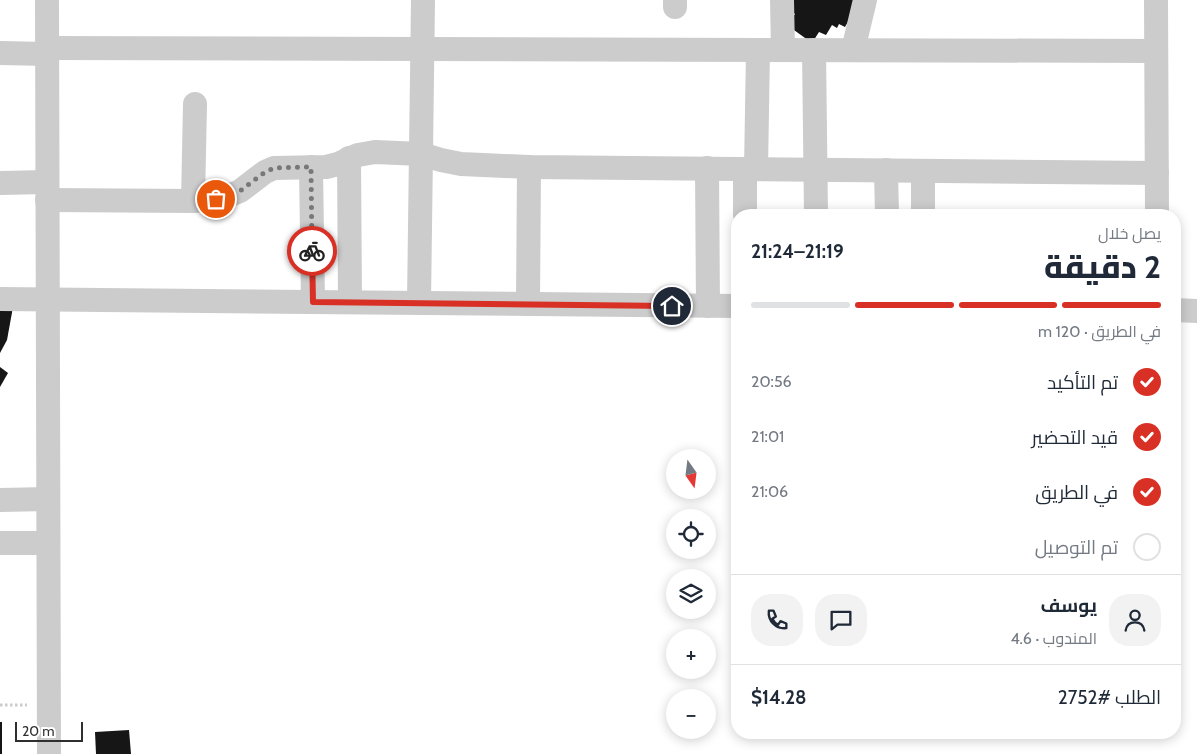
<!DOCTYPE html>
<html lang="ar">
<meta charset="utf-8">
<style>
body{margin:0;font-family:Cabin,Cairo,sans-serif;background:#f2f2f3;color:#1f2937;direction:rtl;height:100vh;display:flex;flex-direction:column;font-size:19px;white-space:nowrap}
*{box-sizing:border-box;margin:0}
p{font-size:16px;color:#747a83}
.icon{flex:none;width:28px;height:28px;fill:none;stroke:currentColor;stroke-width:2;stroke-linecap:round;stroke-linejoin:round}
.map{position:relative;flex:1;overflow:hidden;direction:ltr}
.details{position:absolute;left:731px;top:209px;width:450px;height:530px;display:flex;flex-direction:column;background:#fff;border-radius:20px;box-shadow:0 2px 12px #0003;direction:rtl}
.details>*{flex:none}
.needle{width:32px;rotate:166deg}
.tools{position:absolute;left:666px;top:449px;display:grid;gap:10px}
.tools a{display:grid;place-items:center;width:50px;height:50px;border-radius:50%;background:#fff;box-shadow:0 2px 12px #0003;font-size:25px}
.scale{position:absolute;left:15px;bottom:12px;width:68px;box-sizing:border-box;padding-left:5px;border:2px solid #2f2f2f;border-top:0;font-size:14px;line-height:18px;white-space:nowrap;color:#2f2f2f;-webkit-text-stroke:4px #fff;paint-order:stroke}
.pin{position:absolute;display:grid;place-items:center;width:42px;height:42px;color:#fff;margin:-21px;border:2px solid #fff;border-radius:50%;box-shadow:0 1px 5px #0007}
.courier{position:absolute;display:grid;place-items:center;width:50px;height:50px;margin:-25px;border:4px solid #d93025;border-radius:50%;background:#fff;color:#222;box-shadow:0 1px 6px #0007}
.summary em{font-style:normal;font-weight:800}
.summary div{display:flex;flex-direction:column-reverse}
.summary{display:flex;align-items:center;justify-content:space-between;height:85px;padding:0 20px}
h1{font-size:32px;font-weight:800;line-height:38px}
.bar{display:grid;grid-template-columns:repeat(4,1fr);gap:8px 5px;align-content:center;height:60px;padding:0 20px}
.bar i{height:6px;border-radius:4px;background:#e0e1e3}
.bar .on{background:#d93025}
.bar p{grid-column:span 4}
.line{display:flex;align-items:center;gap:12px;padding:0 20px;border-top:1px solid #e0e1e3}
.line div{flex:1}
.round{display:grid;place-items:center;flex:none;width:52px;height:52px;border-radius:20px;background:#f2f2f3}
ol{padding:0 20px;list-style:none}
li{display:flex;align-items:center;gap:15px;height:55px}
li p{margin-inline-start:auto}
li .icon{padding:5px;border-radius:50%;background:#d93025;color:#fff;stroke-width:4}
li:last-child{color:#747a83}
li i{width:28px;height:28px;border:2px solid #e0e1e3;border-radius:50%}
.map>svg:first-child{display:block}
.building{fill:#161616}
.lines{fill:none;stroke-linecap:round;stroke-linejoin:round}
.path{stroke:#ccc;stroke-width:3;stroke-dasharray:2.5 2.5;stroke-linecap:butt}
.minor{stroke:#ccc;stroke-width:24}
.done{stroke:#787878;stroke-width:5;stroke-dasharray:0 9}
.route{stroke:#d93025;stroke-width:6}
</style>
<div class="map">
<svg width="1197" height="754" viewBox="0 0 1197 754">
<rect width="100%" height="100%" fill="#fff"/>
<!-- building -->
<g class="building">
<path d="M 792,0 L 860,0 L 845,27 L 839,24 L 837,28 L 832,25 L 826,35 L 819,32 L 812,43 L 787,25 L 795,14 L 788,9 Z"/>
<path d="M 13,307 L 7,340 L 0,353 L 0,309 Z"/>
<path d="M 0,367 L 8,373 L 0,387 Z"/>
<rect x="0" y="722" width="2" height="32"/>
<path d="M 129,730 L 131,754 L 96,754 L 95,732 Z"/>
</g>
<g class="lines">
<!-- path -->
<path class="path" d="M 0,705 L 27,705"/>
<!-- minor -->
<g class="minor">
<path d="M 47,0 L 49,754"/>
<path d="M 782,0 L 783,50"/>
<path d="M 1156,0 L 1157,215"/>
<path d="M 675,7 L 675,0"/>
<path d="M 47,48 L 1156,51"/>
<path d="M 814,50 L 816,215"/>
<path d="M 853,50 L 865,0"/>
<path d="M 0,53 L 47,54"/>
<path d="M 349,158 L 350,302"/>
<path d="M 311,167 L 313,302"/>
<path d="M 707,168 L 708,306"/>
<path d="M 756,169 L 758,50"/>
<path d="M 886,170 L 887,215"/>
<path d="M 0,183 L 47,182"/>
<path d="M 47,200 L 193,201 L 216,199 L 228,196 L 240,191 L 265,172 L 274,168 L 326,167 L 338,164 L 358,155 L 375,152 L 421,154 L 441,160 L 461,164 L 529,167 L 1157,173"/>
<path d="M 193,201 L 195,104"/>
<path d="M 745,215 L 745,169"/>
<path d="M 923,215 L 923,171"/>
<path d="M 0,299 L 738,306"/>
<path d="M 419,303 L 423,0"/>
<path d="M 528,304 L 529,167"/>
<path d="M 1175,310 L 1197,311"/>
<path d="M 0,500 L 48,499"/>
<path d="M 0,543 L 48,543"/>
</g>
</g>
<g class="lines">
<!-- done -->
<path class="done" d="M 216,199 L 240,191 L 265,172 L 274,168 L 311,167 L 312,251"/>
<!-- route -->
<path class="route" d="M 312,251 L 313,302 L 672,306"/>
</g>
</svg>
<div class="tools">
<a><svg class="needle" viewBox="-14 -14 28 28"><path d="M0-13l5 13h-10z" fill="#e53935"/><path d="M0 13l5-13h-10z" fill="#747a83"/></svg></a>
<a><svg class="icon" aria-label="locate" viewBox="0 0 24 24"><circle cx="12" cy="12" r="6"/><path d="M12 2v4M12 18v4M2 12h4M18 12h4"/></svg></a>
<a><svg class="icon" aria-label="layers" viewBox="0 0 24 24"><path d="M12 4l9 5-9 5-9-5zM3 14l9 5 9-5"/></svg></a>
<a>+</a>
<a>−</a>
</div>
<div class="scale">20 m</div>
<div class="pin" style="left:216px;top:199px;background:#ea580c"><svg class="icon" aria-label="bag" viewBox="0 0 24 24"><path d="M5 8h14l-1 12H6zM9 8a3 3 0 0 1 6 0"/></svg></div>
<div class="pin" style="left:672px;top:306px;background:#1f2937"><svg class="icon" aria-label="home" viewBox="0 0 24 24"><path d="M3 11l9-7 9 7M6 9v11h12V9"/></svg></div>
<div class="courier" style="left:312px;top:251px"><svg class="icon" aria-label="bike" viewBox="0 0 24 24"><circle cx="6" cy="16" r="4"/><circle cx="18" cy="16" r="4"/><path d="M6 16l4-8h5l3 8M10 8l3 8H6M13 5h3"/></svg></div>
<section class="details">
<div class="summary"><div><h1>2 دقيقة</h1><p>يصل خلال</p></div><em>21:19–21:24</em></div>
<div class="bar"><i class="on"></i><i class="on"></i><i class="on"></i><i></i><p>في الطريق · 120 m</p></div>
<ol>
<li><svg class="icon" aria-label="check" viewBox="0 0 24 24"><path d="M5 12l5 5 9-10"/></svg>تم التأكيد<p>20:56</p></li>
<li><svg class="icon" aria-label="check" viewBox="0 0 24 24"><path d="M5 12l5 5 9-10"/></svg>قيد التحضير<p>21:01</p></li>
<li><svg class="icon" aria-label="check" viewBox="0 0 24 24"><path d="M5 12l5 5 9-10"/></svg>في الطريق<p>21:06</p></li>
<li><i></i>تم التوصيل</li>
</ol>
<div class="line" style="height:90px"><a class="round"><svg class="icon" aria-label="person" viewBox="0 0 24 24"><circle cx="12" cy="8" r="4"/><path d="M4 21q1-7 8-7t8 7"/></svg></a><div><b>يوسف</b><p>المندوب · 4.6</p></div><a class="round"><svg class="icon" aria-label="chat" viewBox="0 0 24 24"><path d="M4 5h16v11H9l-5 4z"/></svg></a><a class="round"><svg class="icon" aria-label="phone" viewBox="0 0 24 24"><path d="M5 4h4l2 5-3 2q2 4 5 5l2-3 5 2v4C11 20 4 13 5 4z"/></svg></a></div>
<div class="line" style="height:65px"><div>الطلب #2752</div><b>$14.28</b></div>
</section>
</div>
